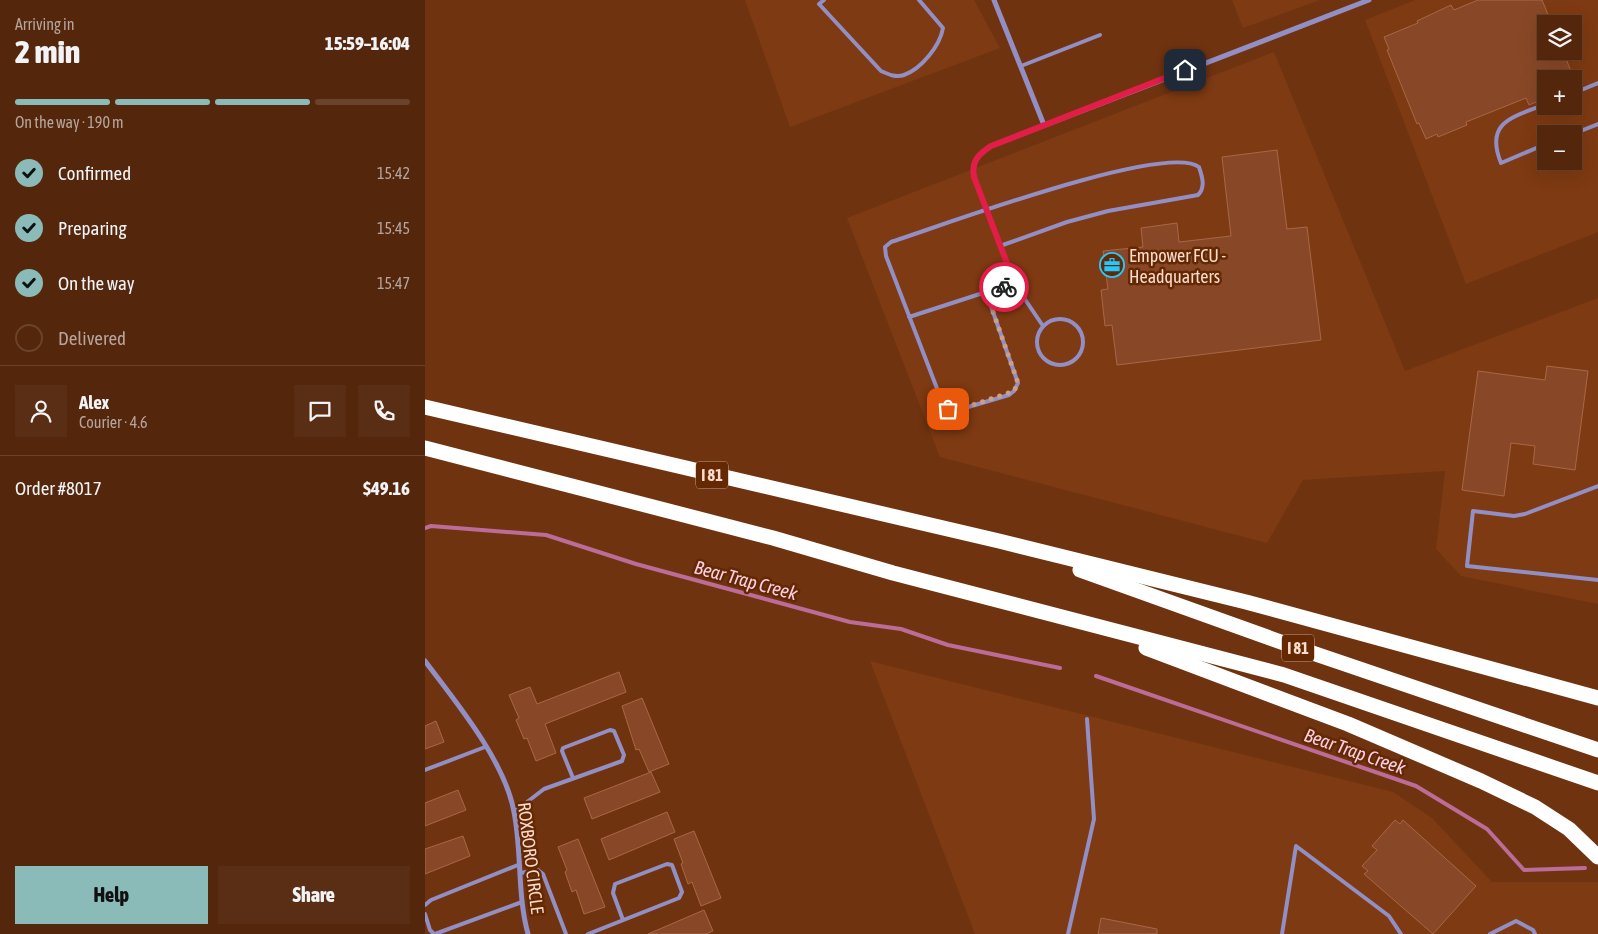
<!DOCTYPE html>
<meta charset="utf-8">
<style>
body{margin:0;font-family:"Asap Condensed",sans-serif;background:#5a2e15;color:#f1f3f6;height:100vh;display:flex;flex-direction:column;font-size:19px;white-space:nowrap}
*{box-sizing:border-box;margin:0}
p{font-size:16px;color:#b5a59d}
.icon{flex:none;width:28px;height:28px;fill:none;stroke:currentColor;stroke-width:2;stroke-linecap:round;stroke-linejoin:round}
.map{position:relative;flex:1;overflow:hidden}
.drawer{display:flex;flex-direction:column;background:#54260c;width:425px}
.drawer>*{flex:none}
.buttons{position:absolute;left:1112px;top:15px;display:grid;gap:10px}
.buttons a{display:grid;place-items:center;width:45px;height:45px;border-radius:0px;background:#54260c;box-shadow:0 5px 20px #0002,0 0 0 1px #6a432d;font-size:25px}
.pin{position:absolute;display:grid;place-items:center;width:42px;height:42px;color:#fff;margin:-21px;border-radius:10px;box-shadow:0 2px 8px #0006}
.courier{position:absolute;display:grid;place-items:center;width:50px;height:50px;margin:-25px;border:4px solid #e11d48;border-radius:50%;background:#fff;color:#222;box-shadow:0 1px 6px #0007}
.headline em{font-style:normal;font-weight:800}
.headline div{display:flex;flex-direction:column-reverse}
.headline{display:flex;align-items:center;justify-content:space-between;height:85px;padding:0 15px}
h1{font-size:32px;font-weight:800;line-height:38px}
.bar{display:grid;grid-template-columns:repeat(4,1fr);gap:8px 5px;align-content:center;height:60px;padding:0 15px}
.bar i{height:6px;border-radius:4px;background:#6a432d}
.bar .selected{background:#8bbbb9}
.bar p{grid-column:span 4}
.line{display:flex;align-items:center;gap:12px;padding:0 15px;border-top:1px solid #6a432d}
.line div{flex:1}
.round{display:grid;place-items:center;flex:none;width:52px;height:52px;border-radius:0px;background:#5a2e15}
ol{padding:0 15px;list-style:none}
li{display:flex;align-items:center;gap:15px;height:55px}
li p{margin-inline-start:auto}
li .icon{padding:5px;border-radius:50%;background:#8bbbb9;color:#111;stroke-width:4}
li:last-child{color:#b5a59d}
li i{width:28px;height:28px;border:2px solid #6a432d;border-radius:50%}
.button{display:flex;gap:10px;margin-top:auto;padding:10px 15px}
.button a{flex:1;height:58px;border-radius:0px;background:#8bbbb9;color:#111;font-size:20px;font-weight:800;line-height:58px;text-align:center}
.button a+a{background:#5a2e15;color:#f1f3f6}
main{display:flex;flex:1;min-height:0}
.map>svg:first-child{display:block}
.built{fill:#7e3a12;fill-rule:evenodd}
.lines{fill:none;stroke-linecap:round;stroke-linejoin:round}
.stream{stroke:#bc6c98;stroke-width:4}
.building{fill:#884827;stroke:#a96746}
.service{stroke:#928fc5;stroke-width:4}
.minor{stroke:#928fc5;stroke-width:5}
.motorway{stroke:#fff;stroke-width:15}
.done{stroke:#caa08b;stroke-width:5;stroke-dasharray:0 9}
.route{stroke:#e11d48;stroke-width:6}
.labels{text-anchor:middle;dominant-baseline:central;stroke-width:5;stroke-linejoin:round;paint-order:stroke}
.shield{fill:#642802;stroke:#cda590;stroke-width:1}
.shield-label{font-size:16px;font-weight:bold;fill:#fadbcd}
.poi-label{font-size:18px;fill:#fadbcd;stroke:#642802;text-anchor:start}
.street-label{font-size:18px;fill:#fadbcd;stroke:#642802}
.water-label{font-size:19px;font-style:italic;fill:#fccfe6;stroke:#642802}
</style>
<main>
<section class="drawer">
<div class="headline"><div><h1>2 min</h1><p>Arriving in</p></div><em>15:59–16:04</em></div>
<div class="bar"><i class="selected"></i><i class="selected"></i><i class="selected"></i><i></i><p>On the way · 190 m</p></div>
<ol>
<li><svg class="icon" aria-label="check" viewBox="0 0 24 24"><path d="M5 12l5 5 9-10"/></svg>Confirmed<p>15:42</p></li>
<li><svg class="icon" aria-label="check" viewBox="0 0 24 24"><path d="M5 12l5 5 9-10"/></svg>Preparing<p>15:45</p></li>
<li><svg class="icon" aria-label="check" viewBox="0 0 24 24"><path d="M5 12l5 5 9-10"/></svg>On the way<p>15:47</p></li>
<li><i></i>Delivered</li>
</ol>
<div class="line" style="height:90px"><a class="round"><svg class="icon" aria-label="person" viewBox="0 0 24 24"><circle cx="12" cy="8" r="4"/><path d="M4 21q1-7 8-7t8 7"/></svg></a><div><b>Alex</b><p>Courier · 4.6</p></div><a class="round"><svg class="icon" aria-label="chat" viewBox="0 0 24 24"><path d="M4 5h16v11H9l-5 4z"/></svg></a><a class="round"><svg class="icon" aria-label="phone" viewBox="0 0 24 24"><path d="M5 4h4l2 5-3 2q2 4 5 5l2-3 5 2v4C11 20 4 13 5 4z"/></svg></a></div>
<div class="line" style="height:65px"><div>Order #8017</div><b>$49.16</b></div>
<div class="button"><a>Help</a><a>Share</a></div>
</section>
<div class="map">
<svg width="1173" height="934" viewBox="0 0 1173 934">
<rect width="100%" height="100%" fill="#703310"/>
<!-- built -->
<g class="built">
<path d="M 320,0 L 549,0 L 575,48 L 365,127 Z"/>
<path d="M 807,0 L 895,0 L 818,28 Z"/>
<path d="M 990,0 L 1173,0 L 1173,232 L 1041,284 L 940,20 ZM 1121,24 L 1149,24 L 1149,51 L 1121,51 ZM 1121,79 L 1149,79 L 1149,106 L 1121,106 ZM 1121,134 L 1149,134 L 1149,161 L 1121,161 Z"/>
<path d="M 849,52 L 980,371 L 1173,298 L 1173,604 L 1036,576 L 1011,549 L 1020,471 L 878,480 L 842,543 L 515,457 L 422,218 Z"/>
<path d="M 445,661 L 968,792 L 1007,818 L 1067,882 L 1173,882 L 1173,934 L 550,934 Z"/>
</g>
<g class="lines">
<!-- stream -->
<g class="stream">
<path d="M 0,528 L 6,526 L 121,535 L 211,564 L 425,622 L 476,629 L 523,645 L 635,668"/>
<path d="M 671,676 L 991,786 L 1062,829 L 1099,870 L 1160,868"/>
</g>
</g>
<!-- building -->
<g class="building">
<path d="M 1053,0 L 1117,0 L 1127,24 L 1121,24 L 1121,51 L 1138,51 L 1149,79 L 1121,79 L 1121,98 L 1104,105 L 1101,98 L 1041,122 L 1042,125 L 1013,137 L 1012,134 L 1001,139 L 994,123 L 992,124 L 962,50 L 964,49 L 959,37 L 993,23 L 992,21 L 1026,5 L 1029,10 Z"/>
<path d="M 852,150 L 862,229 L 882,227 L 896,340 L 692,365 L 687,325 L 680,326 L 676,290 L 683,289 L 678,251 L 718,247 L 716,228 L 752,223 L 754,242 L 806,236 L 797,157 Z"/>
<path d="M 1122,366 L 1163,371 L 1150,470 L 1108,464 L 1110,446 L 1086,443 L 1079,496 L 1037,490 L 1053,371 L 1120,380 Z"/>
<path d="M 194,672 L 201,692 L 120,724 L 131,753 L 111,761 L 102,738 L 99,739 L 91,720 L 94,718 L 84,695 L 105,687 L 112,704 Z"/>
<path d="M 217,698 L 244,764 L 224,772 L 214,749 L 211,750 L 197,706 Z"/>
<path d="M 11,721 L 19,742 L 0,749 L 0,726 Z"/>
<path d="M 226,772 L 235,792 L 167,819 L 159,798 Z"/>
<path d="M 33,790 L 41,810 L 0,826 L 0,803 Z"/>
<path d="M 242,812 L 250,832 L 184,860 L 176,839 Z"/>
<path d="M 970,820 L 975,824 L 978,820 L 1051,886 L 1008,934 L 939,874 L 943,871 L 937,866 L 952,850 L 947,846 Z"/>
<path d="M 269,831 L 296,898 L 276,906 L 267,882 L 263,884 L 256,864 L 258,863 L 249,839 Z"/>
<path d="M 38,836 L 45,856 L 0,874 L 0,849 Z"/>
<path d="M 153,839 L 180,907 L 159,914 L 151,890 L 147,892 L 140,872 L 142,870 L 133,847 Z"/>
<path d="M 279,910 L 288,931 L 281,934 L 223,934 Z"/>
<path d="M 676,918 L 732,929 L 732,934 L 673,934 Z"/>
</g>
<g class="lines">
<!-- service -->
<g class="service">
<path d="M 399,0 L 394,4 L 456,71 C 463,74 470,78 479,75 C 496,69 515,46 518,28 L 494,0"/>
<path d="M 596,66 L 675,35"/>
<path d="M 1149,93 L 1173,83"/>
<path d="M 1121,104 C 1089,117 1059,121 1076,163 L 1121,144"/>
<path d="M 1148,134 L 1173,124"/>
<path d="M 549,177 L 591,286 L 618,326"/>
<path d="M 561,292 L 590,284"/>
<path d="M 484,317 L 561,292 L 593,383 L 589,391 L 584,395 L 533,410 L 523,409 L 518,404 C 499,354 480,305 461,256 L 460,247 L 466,242 C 513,227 740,142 774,167 C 777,176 781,187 773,195 L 683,211 L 642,222 L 575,246"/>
<circle cx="635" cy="342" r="23"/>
<path d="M 1173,486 L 1100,514 L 1089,516 L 1048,511 L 1042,566 L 1173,580"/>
<path d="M 0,770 L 60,747"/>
<path d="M 89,812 L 119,789 L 197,761 L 199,755 L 189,731 L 185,730 L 138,748 L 137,751 L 148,778"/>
<path d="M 95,873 L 113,870 L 118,874 L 141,934"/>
<path d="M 0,905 L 6,900 L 93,865"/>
<path d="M 0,914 L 5,930 L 9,934"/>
<path d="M 10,934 L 97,902"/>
<path d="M 163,934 L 254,898 L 257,892 L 247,865 L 242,864 L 190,884 L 188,893 L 198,920"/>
<path d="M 643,934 L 669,819 L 662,719"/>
<path d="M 857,934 L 871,846 L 964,916 L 976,934"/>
<path d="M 1065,934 L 1091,921 L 1108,930 L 1110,934"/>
</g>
<!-- minor -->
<g class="minor">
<path d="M 569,0 L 619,125"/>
<path d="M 549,177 C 546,161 554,154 566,146 L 944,0"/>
<path d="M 0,661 C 31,702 80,761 89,812 C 97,852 92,894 103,934"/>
</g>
<!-- motorway -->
<g class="motorway">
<path d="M 0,407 L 574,541 L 821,602 L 1173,698"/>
<path d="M 0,448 L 348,538 L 468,573 L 859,675 L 1173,783"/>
<path d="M 655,570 L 867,646 L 1173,750"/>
<path d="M 721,648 L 923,724 L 1056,781 L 1110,807 L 1144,829 L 1173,857"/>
</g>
</g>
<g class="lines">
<!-- done -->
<path class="done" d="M 523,409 L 533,410 L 589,391 L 593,383 L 561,292 L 579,287"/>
<!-- route -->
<path class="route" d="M 579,287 L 590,284 L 549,177 C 546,161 554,154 566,146 L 760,70"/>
</g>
<!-- icons -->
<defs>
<symbol id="office-ring" viewBox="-11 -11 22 22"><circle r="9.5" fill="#642802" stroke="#23c9fe" stroke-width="1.5"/><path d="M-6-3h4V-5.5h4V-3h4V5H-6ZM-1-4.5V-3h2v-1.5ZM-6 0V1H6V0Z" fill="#23c9fe"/></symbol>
</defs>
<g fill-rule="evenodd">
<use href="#office-ring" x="673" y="251" width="28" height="28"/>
</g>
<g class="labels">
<!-- shield labels -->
<g class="shield">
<rect x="271" y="461.5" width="32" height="27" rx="4"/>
<rect x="857" y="634.5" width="32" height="27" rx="4"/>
</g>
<g class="shield-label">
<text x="287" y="475">I 81</text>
<text x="873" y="648">I 81</text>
</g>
<!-- poi labels -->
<g class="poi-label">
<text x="704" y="255">Empower FCU -<tspan x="704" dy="21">Headquarters</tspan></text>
</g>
<!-- street labels -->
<g class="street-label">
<text transform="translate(106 858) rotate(83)">ROXBORO CIRCLE</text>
</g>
<!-- water labels -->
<g class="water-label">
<text transform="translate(321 580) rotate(15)">Bear Trap Creek</text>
<text transform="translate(930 751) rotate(19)">Bear Trap Creek</text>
</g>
</g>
</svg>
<div class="buttons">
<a><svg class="icon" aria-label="layers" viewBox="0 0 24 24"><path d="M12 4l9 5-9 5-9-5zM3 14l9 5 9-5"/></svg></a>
<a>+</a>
<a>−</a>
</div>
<div class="pin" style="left:523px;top:409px;background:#ea580c"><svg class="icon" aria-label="bag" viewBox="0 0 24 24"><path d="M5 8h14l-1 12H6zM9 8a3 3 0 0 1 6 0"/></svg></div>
<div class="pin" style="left:760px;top:70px;background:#1f2937"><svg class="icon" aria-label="home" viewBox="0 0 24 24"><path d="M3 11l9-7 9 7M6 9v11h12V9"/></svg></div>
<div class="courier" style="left:579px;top:287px"><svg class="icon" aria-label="bike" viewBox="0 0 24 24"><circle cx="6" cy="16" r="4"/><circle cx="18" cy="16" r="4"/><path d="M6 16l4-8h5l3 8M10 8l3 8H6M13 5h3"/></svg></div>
</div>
</main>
